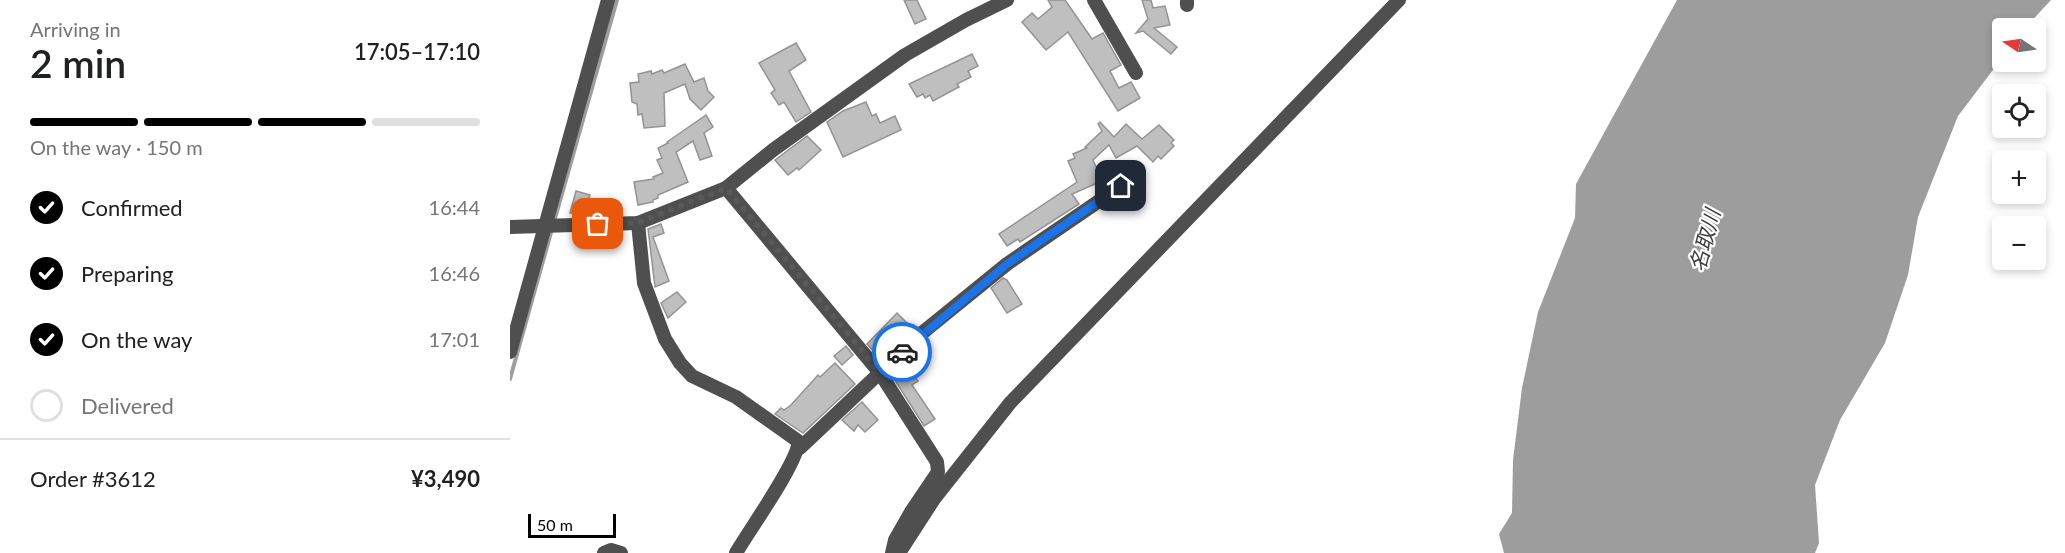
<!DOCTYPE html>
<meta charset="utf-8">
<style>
body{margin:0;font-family:Lato,"Noto Sans JP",sans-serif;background:#f6f6f6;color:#202124;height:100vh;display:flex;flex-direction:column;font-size:22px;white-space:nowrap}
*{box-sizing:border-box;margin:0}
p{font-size:20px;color:#757577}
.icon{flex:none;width:33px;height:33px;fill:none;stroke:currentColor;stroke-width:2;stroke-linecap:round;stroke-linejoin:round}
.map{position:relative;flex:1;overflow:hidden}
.sheet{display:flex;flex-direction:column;background:#fff;width:510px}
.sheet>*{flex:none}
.needle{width:39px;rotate:283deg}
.controls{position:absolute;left:1482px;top:18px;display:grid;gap:12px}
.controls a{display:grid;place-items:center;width:54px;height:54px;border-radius:6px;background:#fff;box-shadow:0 3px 9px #0003;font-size:30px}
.scale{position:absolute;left:18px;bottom:15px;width:88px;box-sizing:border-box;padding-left:6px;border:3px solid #000;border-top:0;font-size:16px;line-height:21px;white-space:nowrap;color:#000;-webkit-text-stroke:4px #fff;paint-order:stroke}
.pin{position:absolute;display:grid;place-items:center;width:51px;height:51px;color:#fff;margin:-26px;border-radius:12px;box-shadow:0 3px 9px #0006}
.courier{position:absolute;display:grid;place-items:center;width:60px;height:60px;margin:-30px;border:4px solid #1a73e8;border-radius:50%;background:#fff;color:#222;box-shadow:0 2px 8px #0007}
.overview em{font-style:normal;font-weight:600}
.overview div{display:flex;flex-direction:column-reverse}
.overview{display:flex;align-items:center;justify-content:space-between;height:102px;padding:0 30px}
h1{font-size:39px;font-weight:600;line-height:45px}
.bar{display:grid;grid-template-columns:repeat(4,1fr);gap:9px 6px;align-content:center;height:72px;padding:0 30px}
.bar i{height:8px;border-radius:4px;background:#e0e0e0}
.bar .on{background:#000}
.bar p{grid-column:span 4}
.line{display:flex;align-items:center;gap:15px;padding:0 30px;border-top:2px solid #e0e0e0}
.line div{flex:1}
ol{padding:0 30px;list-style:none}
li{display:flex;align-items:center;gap:18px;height:66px}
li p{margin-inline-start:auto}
li .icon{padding:6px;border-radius:50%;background:#000;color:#fff;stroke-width:4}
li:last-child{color:#757577}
li i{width:33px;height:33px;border:3px solid #e0e0e0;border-radius:50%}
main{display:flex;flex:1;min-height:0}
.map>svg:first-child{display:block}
.water{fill:#9d9d9d}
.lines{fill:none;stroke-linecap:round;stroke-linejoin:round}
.stream{stroke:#9d9d9d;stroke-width:4}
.building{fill:#bfbfbf;stroke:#939393;stroke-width:1.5}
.minor{stroke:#4f4f4f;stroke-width:14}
.done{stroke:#595959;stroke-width:6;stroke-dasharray:0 10.8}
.route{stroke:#1a73e8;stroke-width:8}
.labels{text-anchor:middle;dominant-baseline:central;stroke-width:4.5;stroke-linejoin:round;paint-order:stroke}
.water-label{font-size:21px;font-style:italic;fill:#3e3e3e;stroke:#fff}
</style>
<main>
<section class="sheet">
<div class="overview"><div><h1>2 min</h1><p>Arriving in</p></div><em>17:05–17:10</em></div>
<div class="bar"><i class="on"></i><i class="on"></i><i class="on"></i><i></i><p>On the way · 150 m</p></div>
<ol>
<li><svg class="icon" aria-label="check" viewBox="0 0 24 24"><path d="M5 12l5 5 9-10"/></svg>Confirmed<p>16:44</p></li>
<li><svg class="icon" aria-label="check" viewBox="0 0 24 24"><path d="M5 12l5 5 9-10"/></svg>Preparing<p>16:46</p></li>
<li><svg class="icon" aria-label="check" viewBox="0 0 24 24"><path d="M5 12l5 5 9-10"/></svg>On the way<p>17:01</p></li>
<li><i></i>Delivered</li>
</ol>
<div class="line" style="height:78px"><div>Order #3612</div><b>¥3,490</b></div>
</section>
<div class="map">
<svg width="1555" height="553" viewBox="0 0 1555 553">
<rect width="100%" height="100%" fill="#fff"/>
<!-- water -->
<path class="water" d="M 1167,0 L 1541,0 L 1515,28 L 1492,28 L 1492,58 L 1448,116 L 1408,217 L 1398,275 L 1375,343 L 1330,420 L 1305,485 L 1309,543 L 1305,553 L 994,553 L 989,534 L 1002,513 L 1003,460 L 1012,388 L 1028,312 L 1065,218 L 1066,184 Z"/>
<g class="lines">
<!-- stream -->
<g class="stream">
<path d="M 44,222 L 107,0"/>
<path d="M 0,379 L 42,229"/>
</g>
</g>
<!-- building -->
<g class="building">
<path d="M 394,0 L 407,0 L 416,19 L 405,24 Z"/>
<path d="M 538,0 L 555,0 L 582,39 L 593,33 L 611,65 L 600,71 L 609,88 L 621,82 L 630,98 L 608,111 L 558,32 L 536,50 L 512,22 L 522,13 L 528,19 L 542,7 Z"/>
<path d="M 632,0 L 641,0 L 643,8 L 655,6 L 660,25 L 644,28 L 667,47 L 661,54 L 633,31 L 626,33 L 638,19 Z"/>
<path d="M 286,43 L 296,60 L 279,71 L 301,112 L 286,122 L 274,102 L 269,105 L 261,93 L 265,90 L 249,63 Z"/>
<path d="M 462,54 L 468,66 L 458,71 L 461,77 L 447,84 L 449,87 L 423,101 L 420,95 L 415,98 L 413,94 L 407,97 L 399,84 Z"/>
<path d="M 175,64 L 184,82 L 194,78 L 198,91 L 204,97 L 191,110 L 180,99 L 175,84 L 154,93 L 155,126 L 134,128 L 132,114 L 128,115 L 127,104 L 122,102 L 120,83 L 129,82 L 128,74 L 141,71 L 142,74 L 152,70 L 154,73 Z"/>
<path d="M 356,102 L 362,116 L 366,114 L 370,123 L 385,116 L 391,130 L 333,157 L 317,122 L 333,111 Z"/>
<path d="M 196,115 L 203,127 L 194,133 L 202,156 L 190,160 L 183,141 L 166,152 L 178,182 L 148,195 L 148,198 L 143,200 L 143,202 L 128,205 L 124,182 L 144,179 L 143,177 L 153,173 L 147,160 L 152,158 L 148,148 L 158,143 L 157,142 Z"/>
<path d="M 590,122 L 604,137 L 616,124 L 632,139 L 649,125 L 664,140 L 661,143 L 664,146 L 651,159 L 648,156 L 643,162 L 627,146 L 606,158 L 599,145 L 583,160 L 592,181 L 562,194 L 569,204 L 510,242 L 508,239 L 497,246 L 489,234 L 567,182 L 558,161 L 565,158 L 563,154 L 577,148 L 575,147 L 592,131 L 588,124 Z"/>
<path d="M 297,136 L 311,150 L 289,170 L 287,168 L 278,175 L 265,160 Z"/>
<path d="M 66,191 L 80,195 L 74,216 L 60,213 Z"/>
<path d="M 151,224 L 154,233 L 143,237 L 159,281 L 145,287 L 138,229 Z"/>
<path d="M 493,278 L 497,280 L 512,304 L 497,313 L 481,288 Z"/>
<path d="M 167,292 L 176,302 L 158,318 L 151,303 Z"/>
<path d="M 387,313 L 399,325 L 376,350 L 373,347 L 366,354 L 357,344 Z"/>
<path d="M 336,346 L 343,355 L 332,365 L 324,356 Z"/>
<path d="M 400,358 L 406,368 L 401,371 L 408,381 L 402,385 L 425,419 L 414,426 L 381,374 Z"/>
<path d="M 325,363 L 345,384 L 293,433 L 265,414 L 271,408 L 274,410 L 281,405 L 308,375 L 310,377 Z"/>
<path d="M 352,402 L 368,420 L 355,432 L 348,425 L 344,431 L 332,420 Z"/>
</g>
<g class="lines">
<!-- minor -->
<g class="minor">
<path d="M 584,0 L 626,73"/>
<path d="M 677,0 L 677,5"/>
<path d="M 216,188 L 370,373 L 427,462 L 428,472 L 401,512 L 385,540 L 382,553"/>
<path d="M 128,223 L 134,283 L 155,339 L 170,363 L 182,376 L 226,397 L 288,441 C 291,458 238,532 226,553"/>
<path d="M 0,227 L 128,223 L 216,188 L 263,150 L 395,55 L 456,20 L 497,0"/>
<path d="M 0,352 L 98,0"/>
<path d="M 290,448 L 412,333 L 497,264 L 611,186"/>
<path d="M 94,553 L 101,550 L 111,553"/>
<path d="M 389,553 L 424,499 L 500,403 L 889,0"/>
</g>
</g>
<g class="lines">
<!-- done -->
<path class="done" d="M 88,224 L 128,223 L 216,188 L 370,372 L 392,352"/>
<!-- route -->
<path class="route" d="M 392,352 L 497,264 L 611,186"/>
</g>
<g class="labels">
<!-- water labels -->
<g class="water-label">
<text transform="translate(1194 240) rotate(-75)">名取川</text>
</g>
</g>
</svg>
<div class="controls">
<a><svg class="needle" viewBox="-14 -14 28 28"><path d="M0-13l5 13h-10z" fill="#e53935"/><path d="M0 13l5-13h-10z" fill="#757577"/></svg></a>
<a><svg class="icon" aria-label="locate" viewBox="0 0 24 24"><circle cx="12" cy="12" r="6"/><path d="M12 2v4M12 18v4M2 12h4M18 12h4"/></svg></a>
<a>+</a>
<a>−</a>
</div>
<div class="scale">50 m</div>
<div class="pin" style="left:88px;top:224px;background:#ea580c"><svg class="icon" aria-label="bag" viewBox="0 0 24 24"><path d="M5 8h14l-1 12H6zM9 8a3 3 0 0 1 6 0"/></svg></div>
<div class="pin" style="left:611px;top:186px;background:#1f2937"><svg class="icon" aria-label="home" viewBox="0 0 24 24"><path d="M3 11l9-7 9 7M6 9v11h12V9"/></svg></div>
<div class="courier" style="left:392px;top:352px"><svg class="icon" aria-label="car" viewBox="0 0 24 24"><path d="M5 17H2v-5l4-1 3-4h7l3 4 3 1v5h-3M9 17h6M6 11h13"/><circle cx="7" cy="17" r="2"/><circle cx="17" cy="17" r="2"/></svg></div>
</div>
</main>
